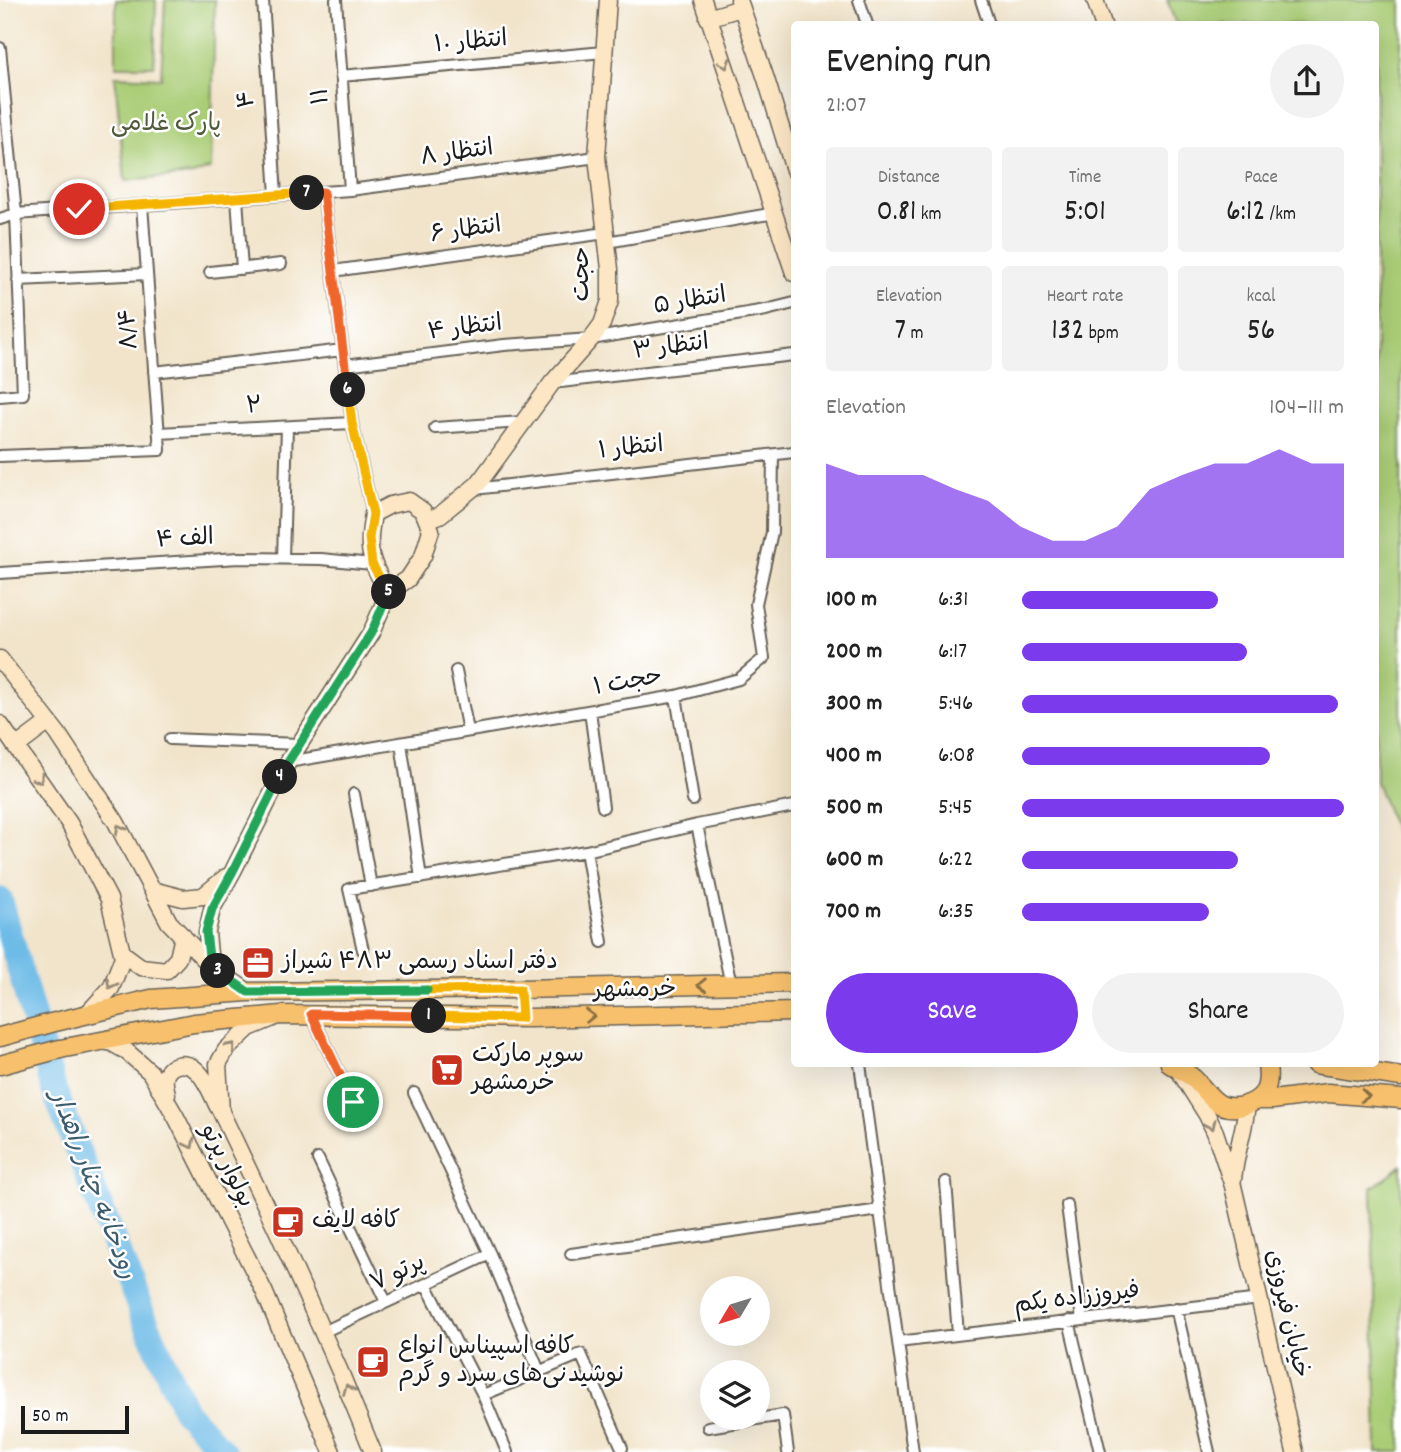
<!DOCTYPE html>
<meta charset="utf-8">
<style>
body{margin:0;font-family:Dekko,"Playpen Sans Arabic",sans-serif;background:#f2f2f2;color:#222;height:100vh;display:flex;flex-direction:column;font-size:26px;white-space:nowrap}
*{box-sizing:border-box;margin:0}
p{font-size:23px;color:#767676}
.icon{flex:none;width:38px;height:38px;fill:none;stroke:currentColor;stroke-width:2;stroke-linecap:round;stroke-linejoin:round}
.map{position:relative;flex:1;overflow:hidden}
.drawer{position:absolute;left:791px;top:21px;width:588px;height:1046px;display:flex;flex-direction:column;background:#fff;border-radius:7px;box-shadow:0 7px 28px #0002}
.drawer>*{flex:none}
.needle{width:46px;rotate:232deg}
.controls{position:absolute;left:700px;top:1276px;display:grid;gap:14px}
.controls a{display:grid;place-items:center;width:70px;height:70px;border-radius:50%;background:#fff;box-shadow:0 7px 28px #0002;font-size:35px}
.scale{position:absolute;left:21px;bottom:18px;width:108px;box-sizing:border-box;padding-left:7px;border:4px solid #1c1c1c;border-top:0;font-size:19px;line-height:24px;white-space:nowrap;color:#1c1c1c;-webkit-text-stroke:5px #fff;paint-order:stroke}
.pin{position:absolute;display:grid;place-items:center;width:60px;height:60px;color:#fff;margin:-30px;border:4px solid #fff;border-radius:50%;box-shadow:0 2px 7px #0007}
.km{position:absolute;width:35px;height:35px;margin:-18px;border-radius:50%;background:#222;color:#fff;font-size:19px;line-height:35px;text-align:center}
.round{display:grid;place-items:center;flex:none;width:74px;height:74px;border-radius:37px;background:#f2f2f2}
.head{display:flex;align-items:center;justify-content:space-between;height:119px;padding:0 35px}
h1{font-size:38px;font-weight:600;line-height:52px}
.stats{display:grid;grid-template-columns:repeat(3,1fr);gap:10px;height:119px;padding:7px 35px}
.stats div{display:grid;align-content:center;border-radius:7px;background:#f2f2f2;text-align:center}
.stats b{font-size:30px;font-weight:600}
.stats small{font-size:19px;font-weight:400}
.stats p{font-size:19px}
.chart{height:196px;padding:14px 35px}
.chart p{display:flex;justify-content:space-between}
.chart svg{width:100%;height:126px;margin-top:7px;fill:#7c3aed;opacity:.7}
.cta{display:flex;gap:14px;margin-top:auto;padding:14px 35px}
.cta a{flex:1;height:80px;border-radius:42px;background:#7c3aed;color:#fff;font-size:28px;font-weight:600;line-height:80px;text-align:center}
.cta a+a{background:#f2f2f2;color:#222}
ul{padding:0 35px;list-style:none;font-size:23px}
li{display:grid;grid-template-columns:112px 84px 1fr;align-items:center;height:52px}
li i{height:18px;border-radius:9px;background:#7c3aed}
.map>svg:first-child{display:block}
.green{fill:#aacd77;stroke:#63744a;stroke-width:2}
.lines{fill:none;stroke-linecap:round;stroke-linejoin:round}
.river{stroke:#6dbbe7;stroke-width:26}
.street-casing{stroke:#676259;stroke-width:14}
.secondary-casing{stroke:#676259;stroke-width:19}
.primary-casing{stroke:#676259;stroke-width:21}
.street{stroke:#fff;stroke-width:10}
.secondary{stroke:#fce6c4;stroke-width:16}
.primary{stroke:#f7c06c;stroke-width:18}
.oneway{stroke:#978b78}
.oneway2{stroke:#8a6e44}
.split-1-casing{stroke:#fff;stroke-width:14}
.split-2-casing{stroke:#fff;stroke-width:14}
.split-3-casing{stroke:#fff;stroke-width:14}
.split-4-casing{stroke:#fff;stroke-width:14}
.split-5-casing{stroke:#fff;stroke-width:14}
.split-6-casing{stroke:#fff;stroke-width:14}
.split-7-casing{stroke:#fff;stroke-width:14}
.split-8-casing{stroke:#fff;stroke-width:14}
.split-1{stroke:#f0652b;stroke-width:9}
.split-2{stroke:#f5b400;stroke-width:9}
.split-3{stroke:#22a559;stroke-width:9}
.split-4{stroke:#22a559;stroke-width:9}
.split-5{stroke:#22a559;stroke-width:9}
.split-6{stroke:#f5b400;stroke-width:9}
.split-7{stroke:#f0652b;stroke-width:9}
.split-8{stroke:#f5b400;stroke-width:9}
.labels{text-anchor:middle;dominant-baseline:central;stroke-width:5;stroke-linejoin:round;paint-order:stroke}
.street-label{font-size:24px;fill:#1c1c1c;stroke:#fff}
.park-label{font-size:24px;fill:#4e5a3c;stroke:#fff}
.poi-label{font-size:24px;fill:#1c1c1c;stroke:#fff;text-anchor:start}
.water-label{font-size:26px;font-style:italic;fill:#3c5c6d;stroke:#fff}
</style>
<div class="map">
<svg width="1401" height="1452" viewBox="0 0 1401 1452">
<rect width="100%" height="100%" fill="#fff"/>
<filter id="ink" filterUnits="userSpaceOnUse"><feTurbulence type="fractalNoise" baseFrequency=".0143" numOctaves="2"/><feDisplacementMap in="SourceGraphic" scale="14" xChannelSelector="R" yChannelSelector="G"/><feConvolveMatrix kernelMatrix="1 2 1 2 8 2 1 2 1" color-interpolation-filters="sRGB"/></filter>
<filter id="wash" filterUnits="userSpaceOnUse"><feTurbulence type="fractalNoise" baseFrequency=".00686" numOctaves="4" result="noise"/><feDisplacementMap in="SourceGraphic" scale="28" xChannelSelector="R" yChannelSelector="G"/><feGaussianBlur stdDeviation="1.57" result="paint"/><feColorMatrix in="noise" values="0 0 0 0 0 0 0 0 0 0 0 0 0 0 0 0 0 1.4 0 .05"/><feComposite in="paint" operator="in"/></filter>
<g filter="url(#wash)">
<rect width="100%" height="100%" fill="#f1e4ca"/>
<path class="green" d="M116,0H156L154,66H116Z
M165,0H215L211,168L193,175L125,181L115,76L161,78Z
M1167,0H1401V846L1376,782V24H1176Z
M1401,1166V1452H1377L1372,1188Z"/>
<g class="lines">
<path class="river" d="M0,900L54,1090L142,1313L185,1411L223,1452"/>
</g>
</g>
<g filter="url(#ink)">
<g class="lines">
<defs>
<path id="street" d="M263,0L276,195
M336,0L350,190
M859,0L867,24
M981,0L989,24
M0,48L16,214L23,394L0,396
M341,76L604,52
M323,192L352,423L373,514
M237,198L242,269
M0,219L16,214L350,190L597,157
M607,242L775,213
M333,271L606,233
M210,272L281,264
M18,280L147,274
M345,365L504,345L591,339L766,310L794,303
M154,372L343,350
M552,383L794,355
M435,428L523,422
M159,433L352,423
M0,456L160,450L142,205
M474,489L794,452
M283,558L287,427
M0,573L239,558L321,559L372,564
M456,671L468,731
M676,696L693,800
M590,711L603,807
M170,739L299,744
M401,743L421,878
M288,762L676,696L739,679L764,658L756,604L772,532L773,455
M354,794L371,886
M697,825L731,985
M586,851L602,942
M363,950L349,889L586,851L697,825L794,806
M311,1014L353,1102
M860,1064L913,1452
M414,1093L490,1254L539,1371
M318,1159L386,1302
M946,1182L958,1334
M1067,1205L1082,1320
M571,1254L880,1210
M426,1284L483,1395L507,1452
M1176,1308L1209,1452
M1069,1321L1100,1452
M323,1332L490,1254
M898,1342L1260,1299
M483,1395L581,1354L622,1448
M708,1427L783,1415L788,1452"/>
<path id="secondary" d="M703,0L794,273
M739,0L766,79L794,170
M1095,0L1103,24
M708,18L741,8
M409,501L423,511L431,530L423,556L408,579L396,587H385C368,557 367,547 373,514L390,505Z
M427,520L440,515L478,484L552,383L591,339L602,324L610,301V269L597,157L608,0
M0,659L58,734L116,822L169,922L210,965L248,992
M0,724L69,823L109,899L123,957L111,988L87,1014
M17,746L49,722
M152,890L183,898L203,896L226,877
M122,953L141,967L167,970L178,958L183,936
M210,965L207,932L212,909L233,871L288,762L371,633L391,587
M273,1018L249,1028L226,1050L218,1064L221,1112L278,1232L341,1374L373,1452
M101,1041L112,1043L126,1051L150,1072L176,1117L264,1291L332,1452
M1178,1069L1207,1115L1215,1132L1233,1186L1295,1452
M167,1094C166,1089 164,1083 165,1078C168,1063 185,1061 195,1069C206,1078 212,1095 218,1107
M1233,1180C1235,1154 1245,1130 1247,1104"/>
<path id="primary" d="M0,1037L51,1023L151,999L248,992L520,989L794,983
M1170,1064C1177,1069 1186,1072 1193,1078C1203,1087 1209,1099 1221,1105C1228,1108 1235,1108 1243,1106C1266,1099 1270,1087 1267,1064
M1315,1064L1401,1077
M0,1065L60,1049L194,1023L281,1015L529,1018L794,1012
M1258,1100H1272L1328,1093L1401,1099"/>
</defs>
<use href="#street" class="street-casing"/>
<use href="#secondary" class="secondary-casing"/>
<use href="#primary" class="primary-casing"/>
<use href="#street" class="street"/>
<use href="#secondary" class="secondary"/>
<use href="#primary" class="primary"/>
</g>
<defs><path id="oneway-chevron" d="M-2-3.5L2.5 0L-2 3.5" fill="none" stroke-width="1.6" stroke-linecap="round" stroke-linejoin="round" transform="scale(1.75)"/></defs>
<g class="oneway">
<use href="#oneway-chevron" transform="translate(725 64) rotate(71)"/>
<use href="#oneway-chevron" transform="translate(39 779) rotate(56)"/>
<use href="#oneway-chevron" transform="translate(120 829) rotate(-119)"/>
<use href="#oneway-chevron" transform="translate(111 984) rotate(118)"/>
<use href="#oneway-chevron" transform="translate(231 1047) rotate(-48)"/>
<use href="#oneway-chevron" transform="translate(1211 1125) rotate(65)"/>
<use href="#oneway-chevron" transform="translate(190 1144) rotate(63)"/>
<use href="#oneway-chevron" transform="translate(348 1389) rotate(-112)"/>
</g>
<g class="oneway2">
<use href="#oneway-chevron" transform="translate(702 985) rotate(179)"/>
<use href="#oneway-chevron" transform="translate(590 1016) rotate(-2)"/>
<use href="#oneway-chevron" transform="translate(1365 1096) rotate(5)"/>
</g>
</g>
<g class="lines" filter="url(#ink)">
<defs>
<path id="split-1" d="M353,1102L311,1014L429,1016"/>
<path id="split-2" d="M427,990L520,989L522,1018L429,1016"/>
<path id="split-3" d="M218,971L248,992L427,990"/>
<path id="split-4" d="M218,971L210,965L206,932L212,909L233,871L280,777"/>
<path id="split-5" d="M280,777L288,762L371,633L389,592"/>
<path id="split-6" d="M348,390L352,423L373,514L369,538L372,564L385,587H391L389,592"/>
<path id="split-7" d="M307,193L323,192L348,390"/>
<path id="split-8" d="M79,209L307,193"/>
</defs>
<use href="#split-1" class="split-1-casing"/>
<use href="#split-2" class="split-2-casing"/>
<use href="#split-3" class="split-3-casing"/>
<use href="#split-4" class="split-4-casing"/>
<use href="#split-5" class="split-5-casing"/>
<use href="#split-6" class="split-6-casing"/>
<use href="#split-7" class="split-7-casing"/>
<use href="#split-8" class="split-8-casing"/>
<use href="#split-1" class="split-1"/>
<use href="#split-2" class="split-2"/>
<use href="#split-3" class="split-3"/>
<use href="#split-4" class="split-4"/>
<use href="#split-5" class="split-5"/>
<use href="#split-6" class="split-6"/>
<use href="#split-7" class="split-7"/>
<use href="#split-8" class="split-8"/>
</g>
<defs>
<symbol id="office-square" viewBox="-11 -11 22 22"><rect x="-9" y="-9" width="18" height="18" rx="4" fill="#c8321e" stroke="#fff"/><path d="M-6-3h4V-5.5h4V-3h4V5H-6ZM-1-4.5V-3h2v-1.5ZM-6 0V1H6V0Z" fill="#fff"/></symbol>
<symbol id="supermarket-square" viewBox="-11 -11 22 22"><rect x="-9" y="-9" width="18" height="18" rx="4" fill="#c8321e" stroke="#fff"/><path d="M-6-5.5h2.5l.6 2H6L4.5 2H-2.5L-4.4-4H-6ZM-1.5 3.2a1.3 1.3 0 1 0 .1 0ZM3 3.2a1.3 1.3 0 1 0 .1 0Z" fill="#fff"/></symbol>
<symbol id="cafe-square" viewBox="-11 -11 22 22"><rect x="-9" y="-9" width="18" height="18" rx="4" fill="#c8321e" stroke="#fff"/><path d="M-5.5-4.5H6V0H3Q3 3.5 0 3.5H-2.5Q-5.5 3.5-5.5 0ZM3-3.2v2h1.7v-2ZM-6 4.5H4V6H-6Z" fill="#fff"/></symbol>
</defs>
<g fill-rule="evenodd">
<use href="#office-square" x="239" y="944" width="38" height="38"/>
<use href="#supermarket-square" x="428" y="1051" width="38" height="38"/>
<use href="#cafe-square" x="269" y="1203" width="38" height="38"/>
<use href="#cafe-square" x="354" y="1343" width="38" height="38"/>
</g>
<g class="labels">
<g class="street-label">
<text transform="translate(471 43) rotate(-5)">انتظار ۱۰</text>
<text transform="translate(322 96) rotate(-94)">۱۱</text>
<text transform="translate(248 99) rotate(-94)">۴</text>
<text transform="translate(457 154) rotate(-8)">انتظار ۸</text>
<text transform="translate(466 231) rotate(-8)">انتظار ۶</text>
<text transform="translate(583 274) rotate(-90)">حجت</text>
<text transform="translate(690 302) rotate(-9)">انتظار ۵</text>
<text transform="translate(130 329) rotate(-94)">۸/۴</text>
<text transform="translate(465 329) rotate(-7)">انتظار ۴</text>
<text transform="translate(671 348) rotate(-7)">انتظار ۳</text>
<text transform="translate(254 407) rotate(-3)">۲</text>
<text transform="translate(631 449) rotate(-6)">انتظار ۱</text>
<text transform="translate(185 540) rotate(-3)">۴ الف</text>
<text transform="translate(628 683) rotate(-10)">حجت ۱</text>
<text transform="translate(635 991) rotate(-1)">خرمشهر</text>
<text transform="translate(226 1166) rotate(63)">بولوار پرتو</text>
<text transform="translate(398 1274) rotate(-25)">پرتو ۷</text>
<text transform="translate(1077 1299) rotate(-7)">فیروززاده یکم</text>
<text transform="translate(1286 1314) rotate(77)">خیابان فیروزی</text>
</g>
<g class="park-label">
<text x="166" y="125">پارک غلامی</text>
</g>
<g class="poi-label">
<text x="282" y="963">دفتر اسناد رسمی ۴۸۳ شیراز</text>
<text x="472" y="1056">سوپر مارکت<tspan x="472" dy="28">خرمشهر</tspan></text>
<text x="312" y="1222">کافه لایف</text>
<text x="398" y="1348">كافه اسپیناس انواع<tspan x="398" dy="28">نوشیدنی‌های سرد و گرم</tspan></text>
</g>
<g class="water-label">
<text transform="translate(92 1185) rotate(69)">رودخانه چنار راهدار</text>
</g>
</g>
</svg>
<div class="controls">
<a><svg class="needle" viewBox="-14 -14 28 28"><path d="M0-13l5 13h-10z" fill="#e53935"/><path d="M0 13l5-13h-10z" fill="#767676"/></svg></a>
<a><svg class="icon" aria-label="layers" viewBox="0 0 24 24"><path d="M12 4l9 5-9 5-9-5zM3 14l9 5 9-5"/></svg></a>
</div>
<div class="scale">50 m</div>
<div class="pin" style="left:353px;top:1102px;background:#1e9e55"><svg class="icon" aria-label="arrive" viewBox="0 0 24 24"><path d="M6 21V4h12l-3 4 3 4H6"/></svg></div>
<div class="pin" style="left:79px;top:209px;background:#d93025"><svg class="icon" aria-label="check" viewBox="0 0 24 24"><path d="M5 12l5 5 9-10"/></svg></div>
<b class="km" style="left:429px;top:1016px">1</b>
<b class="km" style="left:218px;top:971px">3</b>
<b class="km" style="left:280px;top:777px">4</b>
<b class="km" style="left:389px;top:592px">5</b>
<b class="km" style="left:348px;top:390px">6</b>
<b class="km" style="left:307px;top:193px">7</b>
<section class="drawer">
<div class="head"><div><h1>Evening run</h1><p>21:07</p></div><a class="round"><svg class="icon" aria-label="share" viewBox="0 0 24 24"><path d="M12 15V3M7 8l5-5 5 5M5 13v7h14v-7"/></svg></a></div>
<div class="stats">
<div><p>Distance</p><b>0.81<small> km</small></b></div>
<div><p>Time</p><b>5:01</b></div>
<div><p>Pace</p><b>6:12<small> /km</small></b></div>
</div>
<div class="stats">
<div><p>Elevation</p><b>7<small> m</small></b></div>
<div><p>Heart rate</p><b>132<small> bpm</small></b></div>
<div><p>kcal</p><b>56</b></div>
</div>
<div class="chart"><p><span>Elevation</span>104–111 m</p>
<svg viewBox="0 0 160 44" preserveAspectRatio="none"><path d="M0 44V11L10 15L20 15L30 15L40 20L50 24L60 33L70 38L80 38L90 33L100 20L110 15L120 11L130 11L140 6L150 11L160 11V44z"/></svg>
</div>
<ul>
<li><b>100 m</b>6:31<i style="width:61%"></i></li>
<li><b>200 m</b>6:17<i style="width:70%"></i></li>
<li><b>300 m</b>5:46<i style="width:98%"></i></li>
<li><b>400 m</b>6:08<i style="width:77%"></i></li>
<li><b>500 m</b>5:45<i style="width:100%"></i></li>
<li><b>600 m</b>6:22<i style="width:67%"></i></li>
<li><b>700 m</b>6:35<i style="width:58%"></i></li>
</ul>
<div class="cta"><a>Save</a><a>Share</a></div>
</section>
</div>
